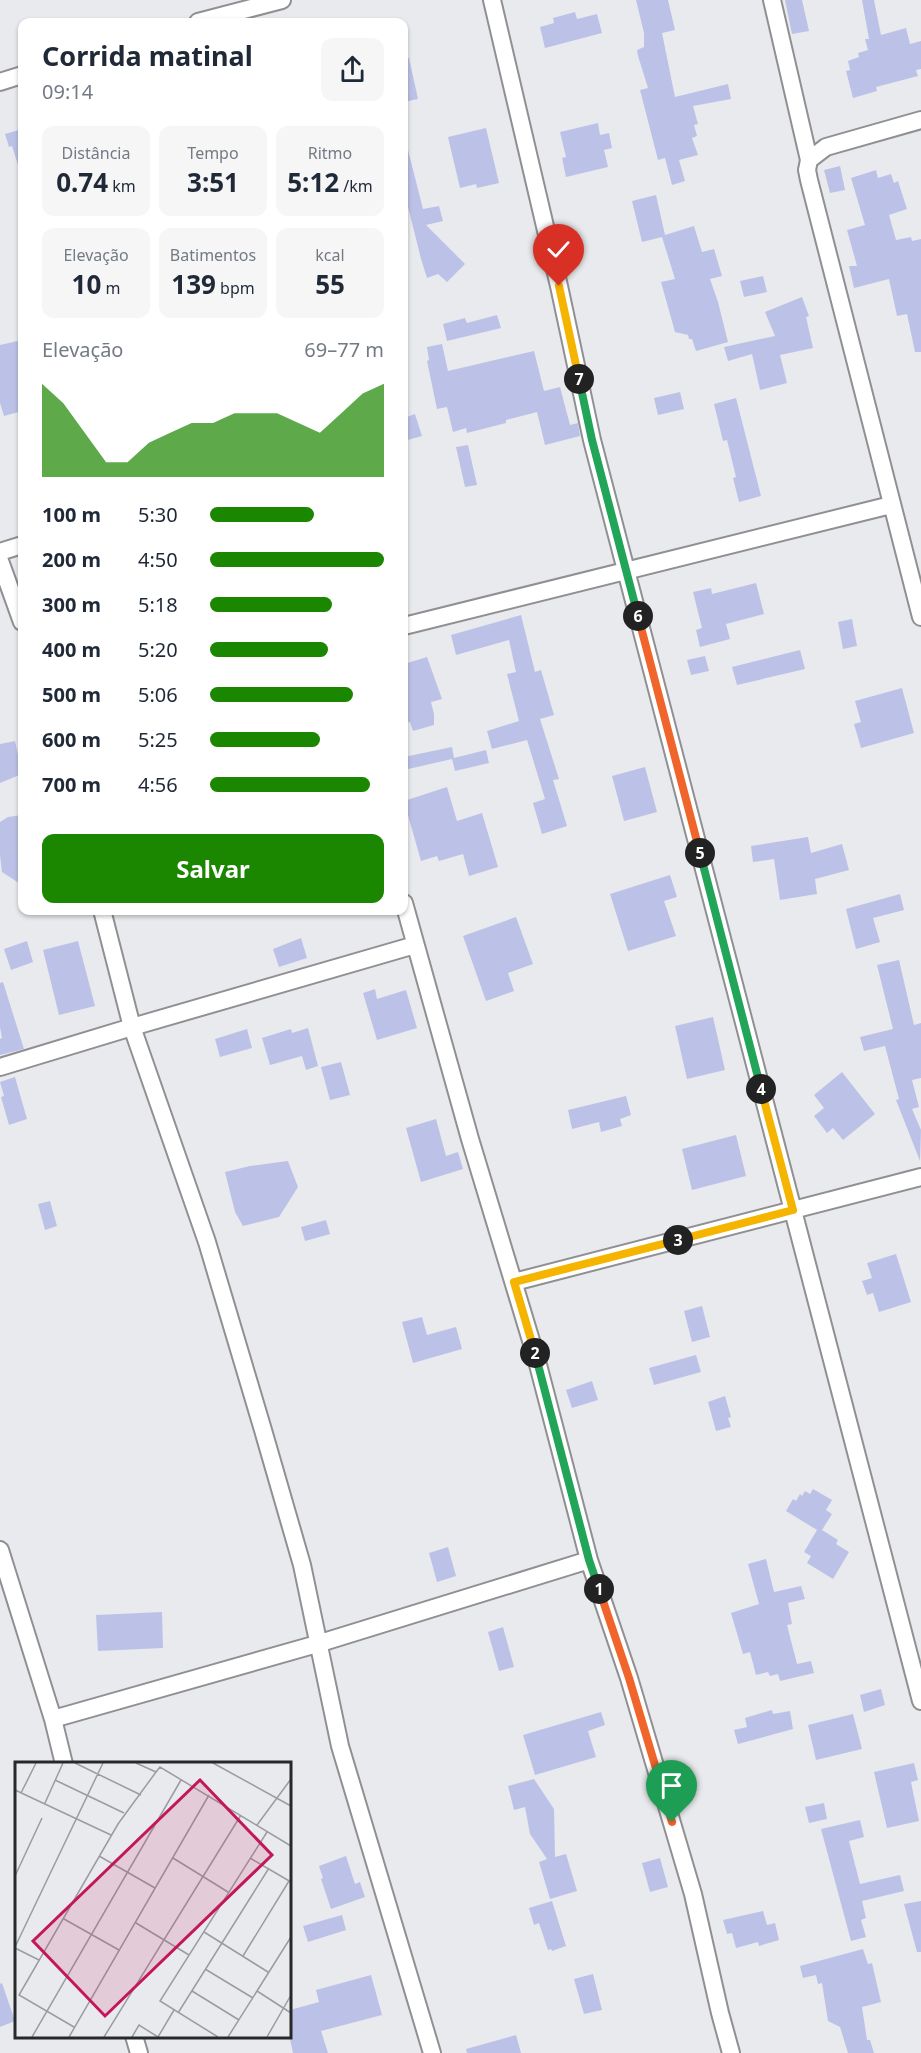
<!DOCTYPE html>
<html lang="pt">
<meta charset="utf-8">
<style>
body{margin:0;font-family:"Noto Sans",sans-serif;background:#f6f6f7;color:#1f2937;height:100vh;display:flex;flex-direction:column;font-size:22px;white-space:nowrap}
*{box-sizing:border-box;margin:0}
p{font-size:20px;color:#747a83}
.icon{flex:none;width:33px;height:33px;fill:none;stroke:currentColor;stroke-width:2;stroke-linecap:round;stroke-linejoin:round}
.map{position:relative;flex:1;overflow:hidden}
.side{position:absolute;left:18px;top:18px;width:390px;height:897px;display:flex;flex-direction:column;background:#fff;border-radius:12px;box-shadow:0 2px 4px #0004}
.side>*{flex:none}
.pin{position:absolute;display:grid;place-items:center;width:51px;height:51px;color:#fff;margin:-62px -26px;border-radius:50% 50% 50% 0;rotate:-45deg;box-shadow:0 0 6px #0007}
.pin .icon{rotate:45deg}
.km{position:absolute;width:30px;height:30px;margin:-15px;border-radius:50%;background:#222;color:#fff;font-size:16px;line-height:30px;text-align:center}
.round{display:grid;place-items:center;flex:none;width:63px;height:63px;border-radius:12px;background:#f6f6f7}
.overview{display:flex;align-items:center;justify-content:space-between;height:102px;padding:0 24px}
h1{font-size:27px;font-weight:700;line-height:45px}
.metrics{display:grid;grid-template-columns:repeat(3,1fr);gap:9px;height:102px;padding:6px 24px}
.metrics div{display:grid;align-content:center;border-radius:12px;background:#f6f6f7;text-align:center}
.metrics b{font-size:26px;font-weight:700}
.metrics small{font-size:16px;font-weight:400}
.metrics p{font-size:16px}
.chart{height:168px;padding:12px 24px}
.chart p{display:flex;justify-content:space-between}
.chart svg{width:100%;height:108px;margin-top:6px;fill:#1b8700;opacity:.7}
.action{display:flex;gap:12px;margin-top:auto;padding:12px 24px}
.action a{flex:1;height:69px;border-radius:12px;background:#1b8700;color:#fff;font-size:24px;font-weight:700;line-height:69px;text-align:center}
ul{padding:0 24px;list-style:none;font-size:20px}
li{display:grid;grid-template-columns:96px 72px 1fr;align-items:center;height:45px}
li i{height:15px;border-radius:8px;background:#1b8700}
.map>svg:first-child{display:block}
.building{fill:#bcc2e7}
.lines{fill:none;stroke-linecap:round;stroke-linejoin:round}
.minor-casing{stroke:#909093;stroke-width:20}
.minor{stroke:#fff;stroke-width:16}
.split-1-casing{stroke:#fff;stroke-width:12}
.split-2-casing{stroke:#fff;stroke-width:12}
.split-3-casing{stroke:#fff;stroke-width:12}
.split-4-casing{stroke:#fff;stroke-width:12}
.split-5-casing{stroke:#fff;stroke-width:12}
.split-6-casing{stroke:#fff;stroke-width:12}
.split-7-casing{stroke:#fff;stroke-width:12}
.split-8-casing{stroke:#fff;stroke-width:12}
.split-1{stroke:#f0652b;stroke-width:8}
.split-2{stroke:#22a559;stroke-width:8}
.split-3{stroke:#f5b400;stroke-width:8}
.split-4{stroke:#f5b400;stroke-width:8}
.split-5{stroke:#22a559;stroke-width:8}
.split-6{stroke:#f0652b;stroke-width:8}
.split-7{stroke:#22a559;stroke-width:8}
.split-8{stroke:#f5b400;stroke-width:8}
.inset-road{fill:none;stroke:#9b9c9f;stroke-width:1.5}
.view{fill:#c2185b;fill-opacity:0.15;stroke:#c2185b;stroke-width:3}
.inset-edge{fill:none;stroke:#272829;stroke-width:3}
</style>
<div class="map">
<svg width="921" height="2053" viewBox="0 0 921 2053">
<rect width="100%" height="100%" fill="#e9eaed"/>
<path class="building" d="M636,0H668L675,30L662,33L675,97L728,84L731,99L693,106L698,124L694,125L697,136L692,138L698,155L679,160L685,181L672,185L665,158L658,160L640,90L648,88L638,56L637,50L644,47V33Z
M785,0H802L809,31L792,34Z
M862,0H874L881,35L906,28L910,44L921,41V69L916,70L918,76L876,87L877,91L853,98L846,71L850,70L848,61L859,57L858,53L868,50L865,39H869Z
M575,12L577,19L597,14L602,33L545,48L540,27L554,23L553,18Z
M404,58H409L418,99L404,102Z
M598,123L600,135L609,133L612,148L604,150L608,167L566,177L562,158L566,157L560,132Z
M486,128L499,183L477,188L476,184L460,188L448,137Z
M22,129V171H20L12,146L9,147L5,134Z
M408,150L423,209L439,206L443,221L426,225L465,264L447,282L438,274L427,278L421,259L404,191V151Z
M840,166L845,190L830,193L824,170Z
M876,170L878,178L891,174L894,183L898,181L907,209L889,215L896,240L911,237L912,241L921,239V352H915L907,314L897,316L889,279L854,288L849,266H857L847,230L865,225L851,178Z
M656,195L665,235L694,226L702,252L714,249L722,276L710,279L718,302L728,342L696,351L692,339H689L688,335L675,332L661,282L675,279L662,237L642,242L632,201Z
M763,276L767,292L744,297L740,281Z
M802,297L809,316L806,317L813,348L780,355L787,383L760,390L752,354L728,361L724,347L775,336L765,312Z
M497,315L501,328L447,341L443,324L465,318L467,323Z
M22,340V411L4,416L0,403V345Z
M442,344L448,371L534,351L544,391L560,387L570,425L578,423L580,436L545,445L537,412L506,420V423L467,433L466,428L453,432L447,407L437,409L427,361L429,360L427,347Z
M680,392L684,409L658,415L654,398Z
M736,398L761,496L739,502L733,478L736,477L727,440L723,441L714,404Z
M415,414L422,436L404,441V418Z
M468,445L477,485L465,487L456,447Z
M756,583L764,614L726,624L730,639L700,647L696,630L702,628L693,592L711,588L712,594Z
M521,615L535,672L541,670L554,715L540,719L559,779L553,780L567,826L542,834L533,803L545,799L527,740L492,749L487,731L519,721L507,674L516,672L509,640L456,655L451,635Z
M852,619L857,646L843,649L838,622Z
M800,650L805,669L737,685L732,667Z
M705,656L709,671L691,675L687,660Z
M427,657L442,699L431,702L434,714V725L413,731L410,722L404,723V664Z
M902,688L914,733L861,748L854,724L861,722L855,701Z
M15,741L22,774L0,783V744Z
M452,747L454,758L486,750L489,763L455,771L452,759L404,770V757Z
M645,767L657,812L624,821L612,776Z
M447,787L457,821L482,813L498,867L469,876L463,854L439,861L437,856L421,861L404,801Z
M22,815V885L2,872L0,855V822L8,817Z
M808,837L811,853L842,844L849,870L815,879L817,894L780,900L774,859L753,862L751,846Z
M670,875L677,897L664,901L676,936L628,951L610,894Z
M900,894L904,910L873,918L880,942L856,949L846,909Z
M516,917L533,964L508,973L514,991L486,1001L463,936Z
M301,938L307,958L279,967L273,949Z
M27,941L33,962L11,970L4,949Z
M78,941L95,1006L59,1015L43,950Z
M899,960L914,1025L921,1023V1078L912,1080L919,1107L912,1109L921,1130L920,1161L896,1100L899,1099L885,1046L864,1051L860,1037L893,1029L877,965Z
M3,982L24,1049L0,1055V1039L2,1038L0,1027V983Z
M375,989L377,999L406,990L417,1028L377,1040L363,993Z
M713,1017L725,1070L687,1079L675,1026Z
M308,1028L318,1066L306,1070L302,1056L270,1065L262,1038L291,1029L292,1033Z
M247,1029L252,1048L220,1057L215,1039Z
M341,1062L350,1095L330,1100L321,1067Z
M842,1072L875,1114L843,1140L833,1128L827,1133L814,1116L824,1108L814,1095Z
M15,1077L27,1119L9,1125L1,1097L4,1096L0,1082Z
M626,1096L631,1115L620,1119L622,1126L601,1132L599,1122L572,1129L568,1110Z
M436,1119L446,1156L458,1152L463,1169L421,1182L406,1128Z
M736,1135L746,1176L692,1190L682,1149Z
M288,1161L298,1187L279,1217L243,1226L235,1212L225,1172L250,1166Z
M50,1201L57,1226L45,1230L38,1204Z
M326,1220L330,1234L305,1241L301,1227Z
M896,1254L911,1302L879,1312L873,1293L867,1295L862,1281L872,1278L867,1263Z
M702,1306L710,1337L692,1342L684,1311Z
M422,1317L427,1335L456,1327L462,1349L413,1363L402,1322Z
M696,1355L701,1372L654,1385L649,1368Z
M592,1381L598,1400L572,1408L566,1390Z
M725,1396L731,1417L728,1418L731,1427L716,1431L708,1402Z
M813,1489L832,1500L826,1510L832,1514L822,1530L838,1540L836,1544L849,1552L833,1579L807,1563L811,1556L804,1552L817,1530L786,1511L793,1499L796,1501L800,1494L802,1496L805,1491L810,1494Z
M448,1547L456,1576L437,1582L429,1553Z
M766,1559L774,1592L801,1586L805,1599L788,1603L792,1624L787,1625L797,1664L811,1661L814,1673L780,1681L778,1674L770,1676L768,1672L756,1675L750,1652L743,1654L731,1613L759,1604L748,1564Z
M162,1612L163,1648L98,1651L96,1615Z
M503,1627L514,1667L499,1671L488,1632Z
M881,1689L885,1705L864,1712L860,1695Z
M772,1710L773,1714L790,1711L793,1729L738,1744L734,1730L747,1727L745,1718Z
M601,1712L605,1725L588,1731L596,1757L535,1775L523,1735Z
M853,1714L862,1749L816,1760L808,1725Z
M914,1763L918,1780L911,1782L919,1821L887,1828L874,1772Z
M534,1779L554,1809L555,1857L566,1854L577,1891L550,1899L539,1862L547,1859L530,1834L525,1807L514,1810L508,1786Z
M824,1803L827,1819L809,1823L805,1807Z
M860,1820L864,1837L849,1841L860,1884L900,1875L904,1891L862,1901L866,1918L861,1920L866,1937L851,1941L821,1829Z
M346,1856L355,1884L360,1882L365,1897L331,1909L321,1879L323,1878L319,1866Z
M660,1858L668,1887L650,1892L642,1863Z
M552,1901L566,1946L552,1951L551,1949L548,1950L539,1923L534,1925L529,1908Z
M921,1901V1952H917L904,1904Z
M763,1911L767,1925L775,1923L779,1940L759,1946L758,1942L736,1948L732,1933L727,1934L723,1920Z
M342,1915L346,1930L308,1942L303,1926Z
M863,1949L868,1964L872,1963L881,2002L862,2007L867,2040H870L874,2053H848L840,2027L828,2021L822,1983L818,1984L816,1975L803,1978L800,1966Z
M593,1974L602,2010L584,2014L574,1979Z
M371,1975L382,2015L321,2031L328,2053H293L290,2039V2010L319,2002L316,1990Z
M2,1983L15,2021L0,2027V1984Z
M516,2035L521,2053H467L466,2049Z"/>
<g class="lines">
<defs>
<path id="minor" d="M492,0L559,286L592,440L921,1701
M772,0L809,160L807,170L809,180L921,617
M198,22L282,0
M0,82L22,75
M809,160L826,147L921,120
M0,552L22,545
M0,561L22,622
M404,626L891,505
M404,903L470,1139L536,1357L589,1560L629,1678L693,1894L720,2013L731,2053
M102,910L132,1027L207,1242L263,1430L302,1565L340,1746L432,2053
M0,1067L132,1027L415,945
M514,1282L921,1177
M0,1550L53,1719L64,1764
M53,1719L317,1644L589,1560
M134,2036L139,2053"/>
</defs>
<use href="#minor" class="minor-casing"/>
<use href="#minor" class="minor"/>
</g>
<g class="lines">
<defs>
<path id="split-1" d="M599,1589L629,1678L672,1822"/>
<path id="split-2" d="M535,1353L589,1560L599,1589"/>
<path id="split-3" d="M535,1353L514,1282L678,1240"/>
<path id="split-4" d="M678,1240L793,1210L761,1089"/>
<path id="split-5" d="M700,853L761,1089"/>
<path id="split-6" d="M638,616L700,853"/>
<path id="split-7" d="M579,379L592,440L638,616"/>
<path id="split-8" d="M559,286L579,379"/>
</defs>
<use href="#split-1" class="split-1-casing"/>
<use href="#split-2" class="split-2-casing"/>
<use href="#split-3" class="split-3-casing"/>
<use href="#split-4" class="split-4-casing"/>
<use href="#split-5" class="split-5-casing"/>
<use href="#split-6" class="split-6-casing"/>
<use href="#split-7" class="split-7-casing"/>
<use href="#split-8" class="split-8-casing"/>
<use href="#split-1" class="split-1"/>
<use href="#split-2" class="split-2"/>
<use href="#split-3" class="split-3"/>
<use href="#split-4" class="split-4"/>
<use href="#split-5" class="split-5"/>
<use href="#split-6" class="split-6"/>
<use href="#split-7" class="split-7"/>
<use href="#split-8" class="split-8"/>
</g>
<g transform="translate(15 1762)">
<rect width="276" height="276" fill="#e9eaed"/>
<path class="inset-road" d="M60,1L126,33M121,1L141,10L145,5L276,84M198,1L276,44M40,18L109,51M0,28L96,73M6,31L21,1M30,41L48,1M242,63L276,17M84,94L140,126M158,96L213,130M235,96L276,120M0,114L27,56M49,157L104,188M121,161L174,193M189,170L253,210M0,185L88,1M0,186L24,198M228,194L274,119M190,207L238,236M177,229L224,258M242,229L276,251M163,251L254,106M59,265L4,233L103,62L141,10M17,275L166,18M54,275L194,33M89,275L226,53M117,275L124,263L143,275M143,275L159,248M203,275L145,239L252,70M213,275L276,175M252,275L276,233"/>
<path class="view" d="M185,18L257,93L90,254L18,179Z"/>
<rect width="276" height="276" class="inset-edge"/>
</g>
</svg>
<div class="pin" style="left:672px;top:1822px;background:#1e9e55"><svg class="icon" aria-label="arrive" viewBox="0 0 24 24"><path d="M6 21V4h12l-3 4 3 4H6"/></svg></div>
<div class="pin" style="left:559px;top:286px;background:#d93025"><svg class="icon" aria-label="check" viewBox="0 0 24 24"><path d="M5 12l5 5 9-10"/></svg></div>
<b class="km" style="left:599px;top:1589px">1</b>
<b class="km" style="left:535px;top:1353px">2</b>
<b class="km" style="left:678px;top:1240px">3</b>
<b class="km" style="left:761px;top:1089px">4</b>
<b class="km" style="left:700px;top:853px">5</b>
<b class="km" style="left:638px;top:616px">6</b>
<b class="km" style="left:579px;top:379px">7</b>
<section class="side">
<div class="overview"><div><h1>Corrida matinal</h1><p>09:14</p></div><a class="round"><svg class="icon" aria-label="share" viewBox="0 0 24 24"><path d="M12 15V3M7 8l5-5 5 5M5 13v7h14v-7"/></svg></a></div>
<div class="metrics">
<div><p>Distância</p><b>0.74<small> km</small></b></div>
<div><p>Tempo</p><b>3:51</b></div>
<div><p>Ritmo</p><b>5:12<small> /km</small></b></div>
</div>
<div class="metrics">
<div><p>Elevação</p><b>10<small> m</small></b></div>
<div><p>Batimentos</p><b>139<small> bpm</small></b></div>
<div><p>kcal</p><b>55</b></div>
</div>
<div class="chart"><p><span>Elevação</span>69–77 m</p>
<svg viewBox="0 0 160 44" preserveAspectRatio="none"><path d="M0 44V6L10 14L20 26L30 38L40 38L50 30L60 26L70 22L80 22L90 18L100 18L110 18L120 22L130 26L140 18L150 10L160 6V44z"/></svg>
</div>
<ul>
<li><b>100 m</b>5:30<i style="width:60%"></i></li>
<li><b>200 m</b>4:50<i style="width:100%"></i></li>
<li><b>300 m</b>5:18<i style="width:70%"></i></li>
<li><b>400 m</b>5:20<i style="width:68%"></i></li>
<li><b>500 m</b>5:06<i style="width:82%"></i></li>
<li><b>600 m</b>5:25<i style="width:63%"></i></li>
<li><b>700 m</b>4:56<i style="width:92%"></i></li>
</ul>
<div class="action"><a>Salvar</a></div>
</section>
</div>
